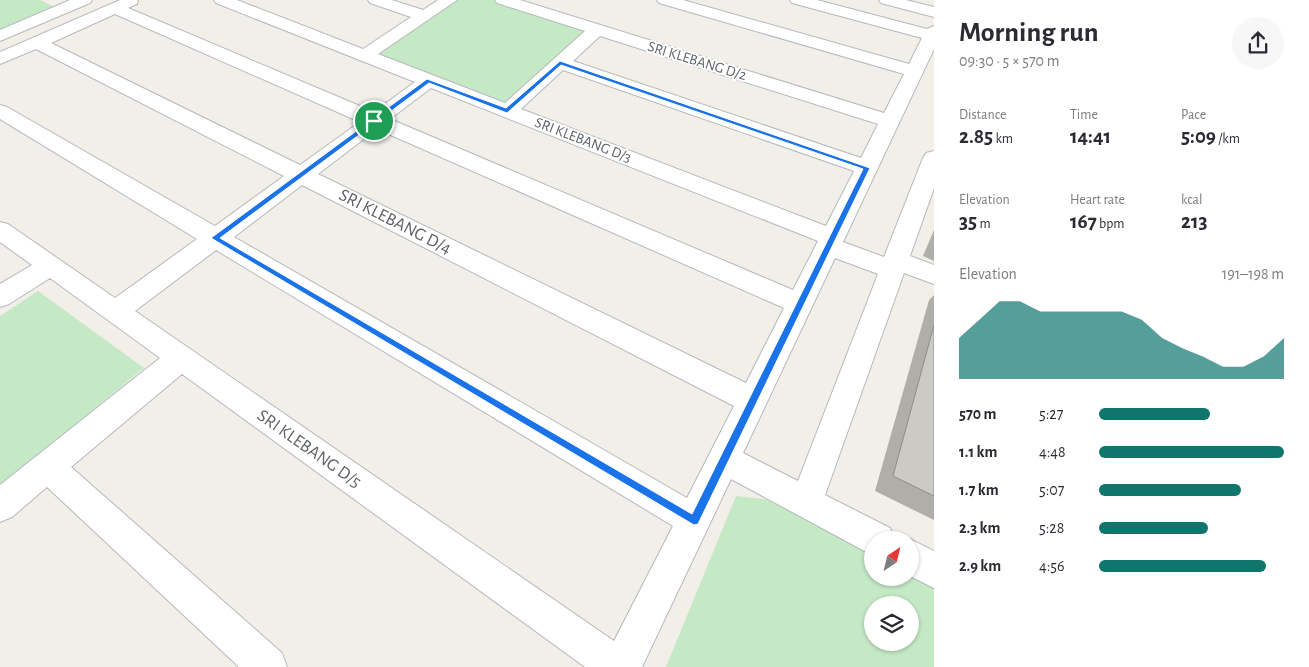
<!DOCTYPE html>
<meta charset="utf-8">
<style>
body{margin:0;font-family:"Alegreya Sans",sans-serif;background:#f7f7f7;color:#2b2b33;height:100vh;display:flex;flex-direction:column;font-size:19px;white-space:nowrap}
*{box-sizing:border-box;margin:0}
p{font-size:16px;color:#7c7c81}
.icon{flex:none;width:28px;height:28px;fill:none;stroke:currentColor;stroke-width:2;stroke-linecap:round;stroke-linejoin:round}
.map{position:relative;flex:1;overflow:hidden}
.sheet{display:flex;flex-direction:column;background:#fff;width:375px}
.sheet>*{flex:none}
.needle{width:32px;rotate:35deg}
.tools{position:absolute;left:864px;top:531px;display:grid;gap:10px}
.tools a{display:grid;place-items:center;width:55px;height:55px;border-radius:50%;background:#fff;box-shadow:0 1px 4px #0004;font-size:25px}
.pin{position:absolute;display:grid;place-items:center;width:42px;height:42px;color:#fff;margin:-21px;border:2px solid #fff;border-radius:50%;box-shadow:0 1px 5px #0007}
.round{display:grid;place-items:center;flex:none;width:52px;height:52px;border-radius:26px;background:#f7f7f7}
.headline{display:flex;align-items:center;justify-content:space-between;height:85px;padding:0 25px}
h1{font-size:28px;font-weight:700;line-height:38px}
.figures{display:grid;grid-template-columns:repeat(3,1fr);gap:8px;height:85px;padding:5px 25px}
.figures div{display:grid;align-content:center}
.figures b{font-size:21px;font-weight:700}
.figures small{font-size:14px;font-weight:400}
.figures p{font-size:14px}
.chart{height:140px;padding:10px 25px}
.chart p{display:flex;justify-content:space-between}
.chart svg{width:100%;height:90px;margin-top:5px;fill:#0f766e;opacity:.7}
ul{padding:0 25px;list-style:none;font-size:16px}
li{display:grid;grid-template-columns:80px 60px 1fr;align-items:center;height:38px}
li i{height:12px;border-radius:6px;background:#0f766e}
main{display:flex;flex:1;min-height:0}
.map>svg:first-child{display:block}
.green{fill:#c5e8c5;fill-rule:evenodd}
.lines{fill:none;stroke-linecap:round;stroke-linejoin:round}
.minor-casing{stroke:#b5b8bc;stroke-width:2}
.minor{fill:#fff;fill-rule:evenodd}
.wall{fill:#afaea9}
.building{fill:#cccac5;stroke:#8f8d8a}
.route{fill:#1a73e8;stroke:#fff;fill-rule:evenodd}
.labels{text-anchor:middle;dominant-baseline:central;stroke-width:4;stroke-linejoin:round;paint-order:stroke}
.far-street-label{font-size:15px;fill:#5f6368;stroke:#fff}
.street-label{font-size:18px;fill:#5f6368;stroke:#fff}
</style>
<main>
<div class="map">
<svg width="934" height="667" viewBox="0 0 934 667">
<rect width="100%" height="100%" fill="#f1efe8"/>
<path class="green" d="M0,0H40L61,10L0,36Z
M449,0H503L597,30L507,111L364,56Z
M38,291L144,368L0,486V316Z
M736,496L773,500L872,553V578H910V573L934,586V667H666ZM872,605H910V642H872Z"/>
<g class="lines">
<defs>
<path id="minor" d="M70,0H92L90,3L0,41V30Z
M120,0H138L137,4L128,8L374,112L415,82L216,3L214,0H237L363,49L411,17L370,3L368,0H392L423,10L438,0H457L378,54L505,103L585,31L497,3L495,0H520L884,113L904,74L659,3L657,0H683L909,64L922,38L792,3L790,0H817L927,29L934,26V49L843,242L884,257L923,158L926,153L934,151V188L910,256L934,265V284L904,273L825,495L890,528L895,540H872V555L731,479L642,667H585L182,374L71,467L282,653L287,667H239L47,487L12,517L0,522V485L160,358L50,278L9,304L0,307V284L32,265L0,242V222L8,224L115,298L197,239L0,119V105L7,107L215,226L284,176L36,49L0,64V52ZM115,14L360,122L300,165L51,43ZM600,36L878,124L861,158L573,61ZM563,70L854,171L826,226L521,109ZM431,88L818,241L793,290L390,119ZM377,129L784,308L746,383L318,174ZM302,185L734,406L687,498L234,237ZM216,250L673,526L614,641L135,311ZM835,258L878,274L798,481L743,453Z
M879,0H906L934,7V17L881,3Z
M910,539L934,551V588L910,576Z"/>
</defs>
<use href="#minor" class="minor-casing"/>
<use href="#minor" class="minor"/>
</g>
<path class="wall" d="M934,230V261L923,256Z
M934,295V520L875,491L929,300Z"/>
<path class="building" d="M934,325V496L893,476Z"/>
<path class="route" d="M560,61L870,168L698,524L694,525L211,238L427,79L506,108ZM561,65L863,169L692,514L220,238L429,83L507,113Z"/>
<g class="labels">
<g class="far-street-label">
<text transform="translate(697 61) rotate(17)">SRI KLEBANG D/2</text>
<text transform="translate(583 140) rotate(21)">SRI KLEBANG D/3</text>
</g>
<g class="street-label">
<text transform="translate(395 222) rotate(27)">SRI KLEBANG D/4</text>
<text transform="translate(309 449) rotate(35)">SRI KLEBANG D/5</text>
</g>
</g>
</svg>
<div class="tools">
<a><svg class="needle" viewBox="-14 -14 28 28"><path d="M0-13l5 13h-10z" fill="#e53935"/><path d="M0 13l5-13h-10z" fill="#7c7c81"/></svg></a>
<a><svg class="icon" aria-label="layers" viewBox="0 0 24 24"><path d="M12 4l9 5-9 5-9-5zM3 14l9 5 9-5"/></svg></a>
</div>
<div class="pin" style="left:374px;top:121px;background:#1e9e55"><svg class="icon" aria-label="arrive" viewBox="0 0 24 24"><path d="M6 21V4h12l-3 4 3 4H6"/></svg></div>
</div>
<section class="sheet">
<div class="headline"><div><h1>Morning run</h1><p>09:30 · 5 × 570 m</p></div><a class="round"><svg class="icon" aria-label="share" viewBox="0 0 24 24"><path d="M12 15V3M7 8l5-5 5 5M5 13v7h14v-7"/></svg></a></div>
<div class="figures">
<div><p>Distance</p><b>2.85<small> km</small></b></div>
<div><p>Time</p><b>14:41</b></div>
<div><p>Pace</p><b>5:09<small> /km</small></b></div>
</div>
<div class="figures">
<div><p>Elevation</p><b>35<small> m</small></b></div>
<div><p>Heart rate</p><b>167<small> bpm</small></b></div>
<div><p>kcal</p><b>213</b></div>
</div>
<div class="chart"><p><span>Elevation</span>191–198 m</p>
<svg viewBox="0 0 160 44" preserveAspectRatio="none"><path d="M0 44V24L10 15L20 6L30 6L40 11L50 11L60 11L70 11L80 11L90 15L100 24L110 29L120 33L130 38L140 38L150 33L160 24V44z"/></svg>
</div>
<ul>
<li><b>570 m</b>5:27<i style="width:60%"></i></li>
<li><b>1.1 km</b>4:48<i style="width:100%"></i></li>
<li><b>1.7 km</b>5:07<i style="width:77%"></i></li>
<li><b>2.3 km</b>5:28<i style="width:59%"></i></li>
<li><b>2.9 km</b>4:56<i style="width:90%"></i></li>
</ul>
</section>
</main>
